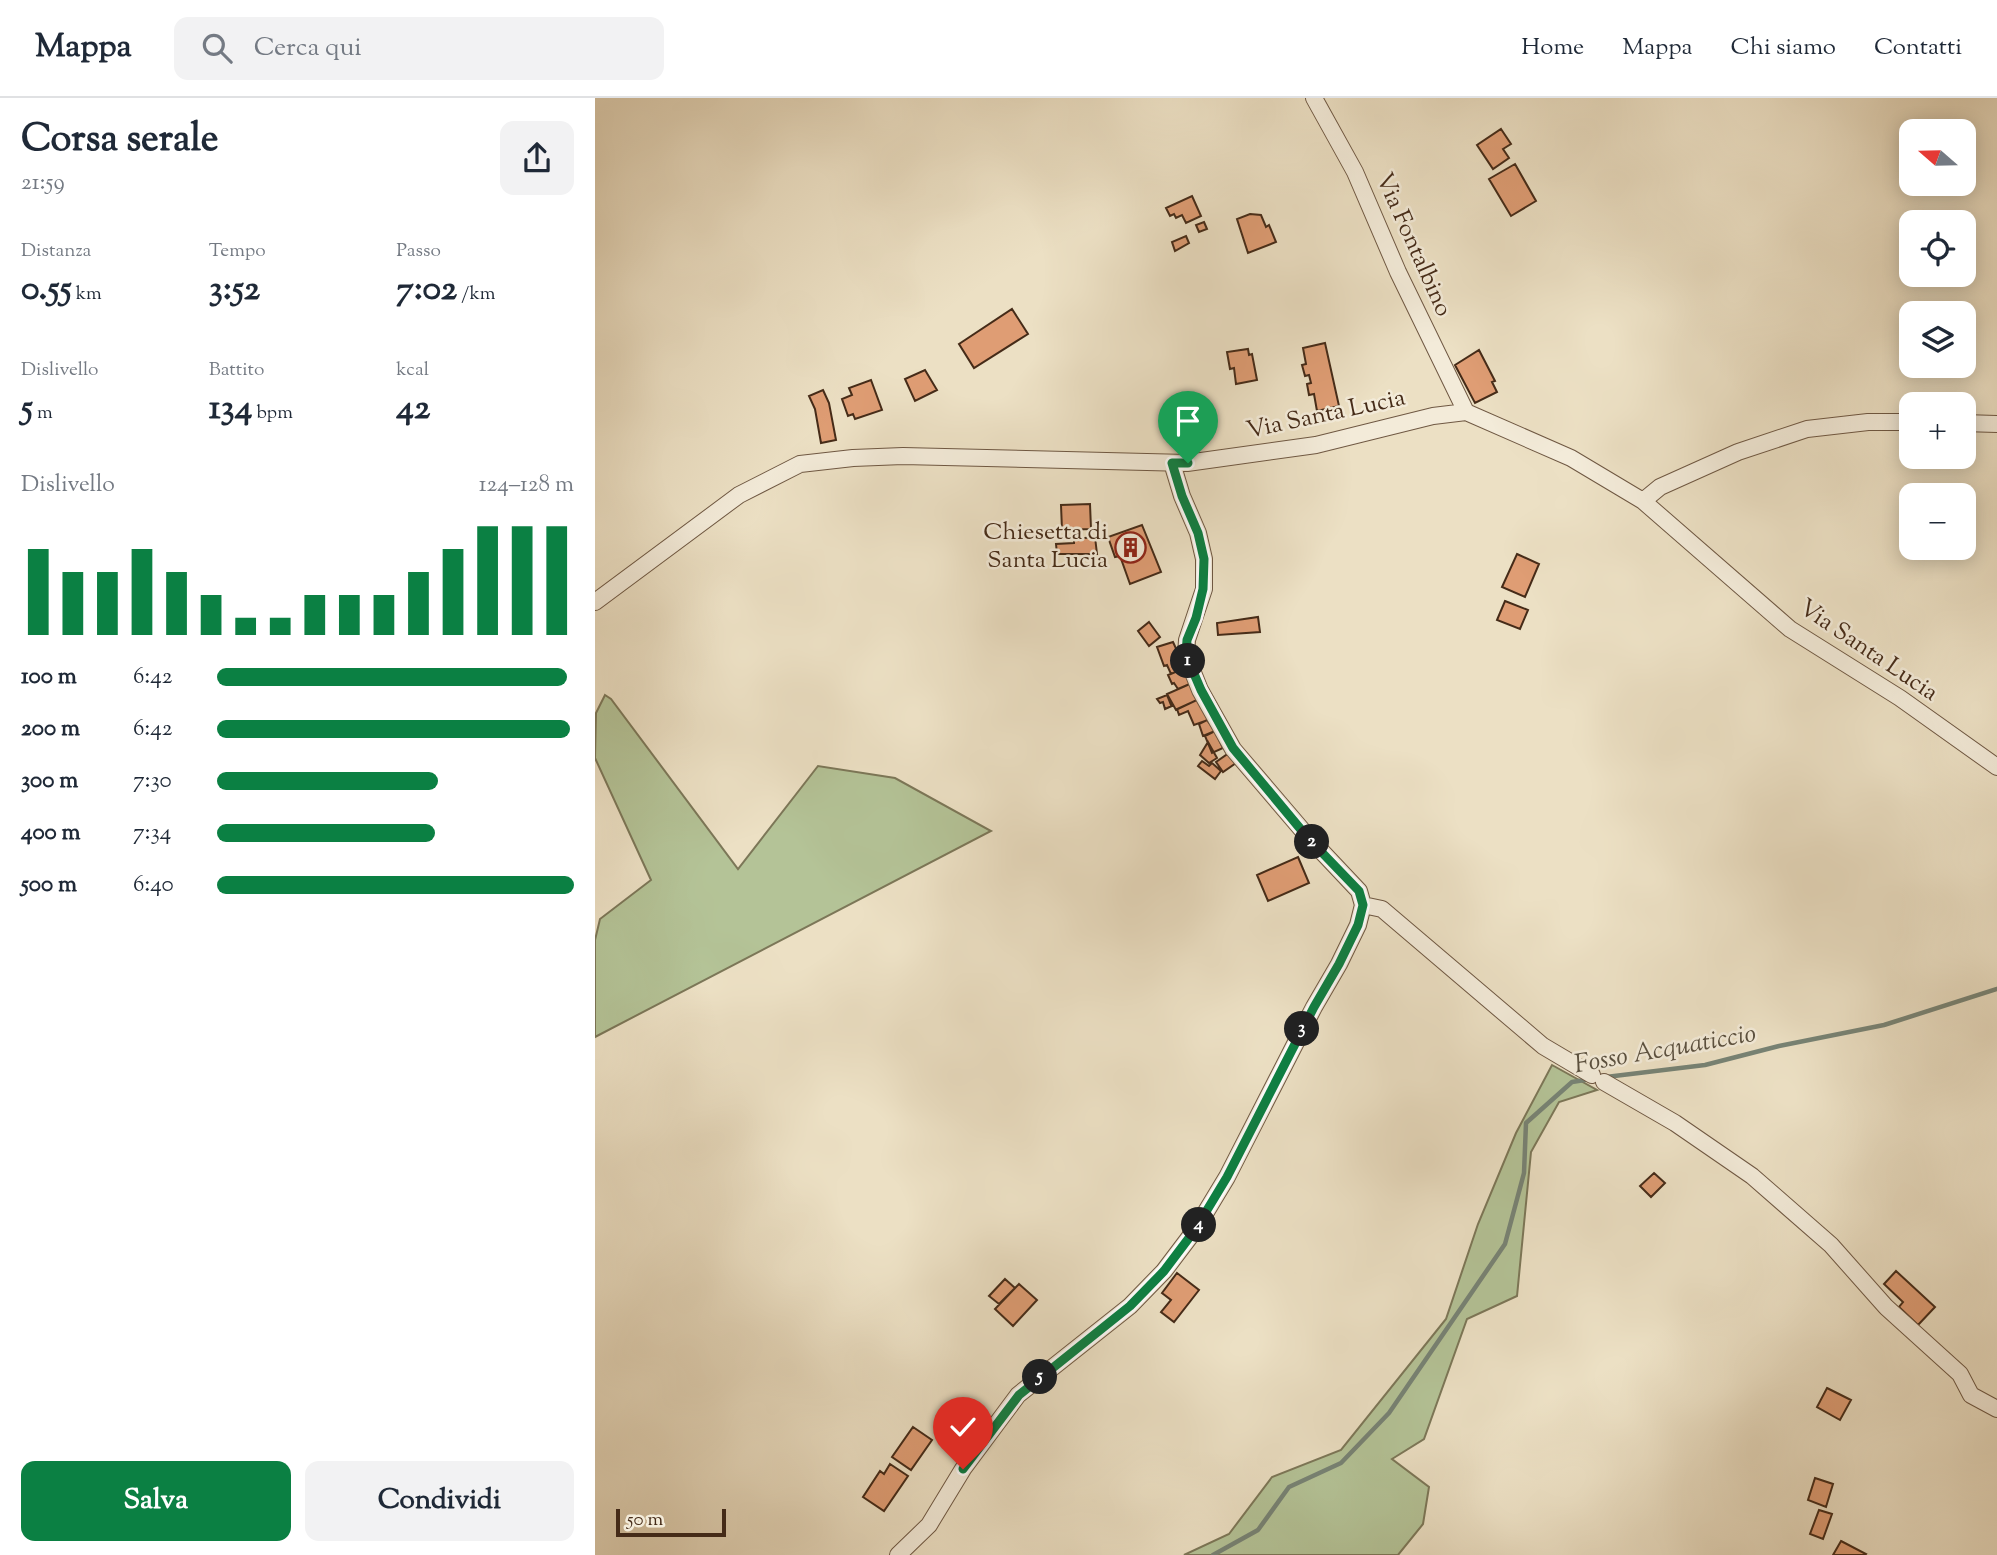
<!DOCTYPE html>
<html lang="it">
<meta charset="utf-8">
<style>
body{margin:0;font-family:"Sorts Mill Goudy",serif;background:#f2f2f3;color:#1f2937;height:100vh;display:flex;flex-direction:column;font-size:26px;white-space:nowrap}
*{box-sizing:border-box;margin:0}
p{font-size:23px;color:#747a83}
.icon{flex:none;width:38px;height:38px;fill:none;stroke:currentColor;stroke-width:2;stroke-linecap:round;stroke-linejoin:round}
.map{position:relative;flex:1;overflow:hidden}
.details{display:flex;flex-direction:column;background:#fff;width:595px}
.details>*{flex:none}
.needle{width:46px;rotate:290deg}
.tools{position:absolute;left:1304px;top:21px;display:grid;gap:14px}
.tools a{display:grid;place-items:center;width:77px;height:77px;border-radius:14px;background:#fff;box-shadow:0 4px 18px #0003;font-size:35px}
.scale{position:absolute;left:21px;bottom:18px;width:110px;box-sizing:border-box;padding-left:7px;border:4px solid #452b18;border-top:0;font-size:19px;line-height:24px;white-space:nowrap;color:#452b18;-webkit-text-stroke:5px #f3ebd9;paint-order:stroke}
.pin{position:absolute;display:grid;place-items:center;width:60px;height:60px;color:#fff;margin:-72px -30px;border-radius:50% 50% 50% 0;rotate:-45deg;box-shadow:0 0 7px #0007}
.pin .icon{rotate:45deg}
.km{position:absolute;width:35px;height:35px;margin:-18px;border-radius:50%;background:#222;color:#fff;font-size:19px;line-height:35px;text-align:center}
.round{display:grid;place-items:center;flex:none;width:74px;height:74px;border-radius:14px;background:#f2f2f3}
.headline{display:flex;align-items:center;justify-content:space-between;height:119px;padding:0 21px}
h1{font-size:38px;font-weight:700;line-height:52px}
.metrics{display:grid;grid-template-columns:repeat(3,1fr);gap:10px;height:119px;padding:7px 21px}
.metrics div{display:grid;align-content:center}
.metrics b{font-size:35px;font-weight:700}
.metrics small{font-size:19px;font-weight:400}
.metrics p{font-size:19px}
.chart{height:196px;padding:14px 21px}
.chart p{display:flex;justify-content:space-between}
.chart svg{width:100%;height:126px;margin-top:7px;stroke:#0b8043;stroke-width:6}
.action{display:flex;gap:14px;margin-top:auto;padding:14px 21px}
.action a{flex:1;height:80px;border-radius:14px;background:#0b8043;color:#fff;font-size:28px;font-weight:700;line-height:80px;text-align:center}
.action a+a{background:#f2f2f3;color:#1f2937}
ul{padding:0 21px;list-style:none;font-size:23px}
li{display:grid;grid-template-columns:112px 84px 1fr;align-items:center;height:52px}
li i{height:18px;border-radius:9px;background:#0b8043}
header{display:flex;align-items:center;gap:42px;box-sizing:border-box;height:98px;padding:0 35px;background:#fff;border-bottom:2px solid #e0e1e3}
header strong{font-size:33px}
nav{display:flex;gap:38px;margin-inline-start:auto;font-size:24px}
.search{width:490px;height:63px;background:#f2f2f3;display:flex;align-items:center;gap:18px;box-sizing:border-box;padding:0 24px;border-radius:14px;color:#747a83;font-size:26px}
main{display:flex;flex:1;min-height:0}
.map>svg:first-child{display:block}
.green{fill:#b4c397;stroke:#7c7758;stroke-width:2}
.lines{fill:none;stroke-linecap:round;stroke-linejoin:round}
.stream{stroke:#778375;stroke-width:4.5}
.building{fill:#df9d74;stroke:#452b18;stroke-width:2}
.minor-casing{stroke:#6f5843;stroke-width:18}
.minor{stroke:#f3ebd9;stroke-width:16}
.route-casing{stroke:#fff;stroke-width:14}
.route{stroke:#0b8043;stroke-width:9}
.labels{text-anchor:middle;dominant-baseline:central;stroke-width:5;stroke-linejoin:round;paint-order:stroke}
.street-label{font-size:24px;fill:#452b18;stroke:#f3ebd9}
.poi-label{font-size:24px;fill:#452b18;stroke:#f3ebd9;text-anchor:end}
.water-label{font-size:26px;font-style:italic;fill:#5a503f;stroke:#f3ebd9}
</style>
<header>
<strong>Mappa</strong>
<div class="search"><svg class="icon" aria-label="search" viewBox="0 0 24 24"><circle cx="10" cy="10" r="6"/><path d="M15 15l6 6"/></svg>Cerca qui</div>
<nav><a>Home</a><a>Mappa</a><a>Chi siamo</a><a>Contatti</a></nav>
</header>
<main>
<section class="details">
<div class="headline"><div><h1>Corsa serale</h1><p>21:59</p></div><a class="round"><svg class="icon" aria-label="share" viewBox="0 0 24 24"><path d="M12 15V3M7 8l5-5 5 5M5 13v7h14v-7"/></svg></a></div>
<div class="metrics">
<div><p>Distanza</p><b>0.55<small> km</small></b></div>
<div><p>Tempo</p><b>3:52</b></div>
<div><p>Passo</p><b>7:02<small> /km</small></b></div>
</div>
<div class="metrics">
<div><p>Dislivello</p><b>5<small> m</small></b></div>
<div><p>Battito</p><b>134<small> bpm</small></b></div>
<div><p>kcal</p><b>42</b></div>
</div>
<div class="chart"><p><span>Dislivello</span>124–128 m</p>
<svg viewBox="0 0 160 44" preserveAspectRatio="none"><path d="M5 44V14M15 44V22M25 44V22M35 44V14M45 44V22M55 44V30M65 44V38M75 44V38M85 44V30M95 44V30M105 44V30M115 44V22M125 44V14M135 44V6M145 44V6M155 44V6"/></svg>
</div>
<ul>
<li><b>100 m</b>6:42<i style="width:98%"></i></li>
<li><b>200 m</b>6:42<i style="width:99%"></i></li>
<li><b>300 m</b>7:30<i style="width:62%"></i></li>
<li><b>400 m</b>7:34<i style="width:61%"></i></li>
<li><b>500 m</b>6:40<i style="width:100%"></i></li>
</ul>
<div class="action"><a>Salva</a><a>Condividi</a></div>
</section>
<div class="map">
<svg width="1402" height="1457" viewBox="0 0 1402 1457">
<rect width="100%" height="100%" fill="#ece0c4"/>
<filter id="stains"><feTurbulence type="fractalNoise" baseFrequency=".00286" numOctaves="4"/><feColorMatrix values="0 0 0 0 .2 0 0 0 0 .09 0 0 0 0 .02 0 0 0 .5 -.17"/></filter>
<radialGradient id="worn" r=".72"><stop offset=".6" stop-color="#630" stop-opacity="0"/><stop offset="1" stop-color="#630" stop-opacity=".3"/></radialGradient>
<path class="green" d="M10,597L16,601L143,771L223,668L300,680L396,733L0,939V842L5,821L56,782L0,660L1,615Z
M957,967L1002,992L964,1004L936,1054L922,1198L872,1221L829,1341L797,1361L834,1389L828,1426L803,1457H589L634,1436L677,1379L746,1352L851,1221L883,1126L921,1035Z"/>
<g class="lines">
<path class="stream" d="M1011,979L1110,967L1184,948L1289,927L1402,891
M618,1457L663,1432L694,1389L746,1365L794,1315L910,1146L929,1075L931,1025L977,984L996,981"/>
</g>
<path class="building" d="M906,31L916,46L908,51L914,60L898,71L882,47Z
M920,66L941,103L916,118L894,81Z
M597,98L606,118L591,125L587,117L581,120L579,116L575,118L571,110Z
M655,116L666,117L671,129L674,127L681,144L653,155L642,121Z
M609,124L612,131L604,134L601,127Z
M591,138L594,145L580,153L577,144Z
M417,211L433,236L379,270L364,246Z
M730,245L744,308L722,313L719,296L714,297L712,286L716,285L714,277L710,278L707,267L711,266L708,250Z
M653,251L654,257L657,256L662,282L641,286L639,270L635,271L632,254Z
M884,252L900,283L897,284L902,294L880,305L860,267Z
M330,272L342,292L320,303L310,281Z
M276,282L287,312L260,321L258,316L253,318L247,301L257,297L254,290Z
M228,292L234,305L241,342L226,345L220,311L214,298Z
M495,406L496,431L467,432L466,407Z
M547,427L566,474L535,486L525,458L520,459L513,439Z
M500,439L502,456H462L461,446L479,445V441Z
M922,456L944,466L930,499L907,489Z
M910,503L933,512L925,531L902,522Z
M663,519L665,534L623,537L622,525Z
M554,524L565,539L554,548L543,533Z
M578,544L590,570L576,576L572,567L569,568L562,549Z
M590,570L597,585L583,591L579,585L577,586L573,577Z
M597,585L604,601L581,612L572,596Z
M572,597L576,607H579L570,611L568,604L565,605L562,601Z
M604,601L613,622L599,627L593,613L584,617L582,611Z
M612,622L620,633L608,638L604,626Z
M620,633L628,650L617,655L610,638Z
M613,644L622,660L614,665L605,657Z
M634,655L641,665L628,674L621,664Z
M607,663L614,668L617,665L626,673L620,681L603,668Z
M703,759L714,785L673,803L662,777Z
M1059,1075L1070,1085L1056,1099L1045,1088Z
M1301,1173L1340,1209L1323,1227L1304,1209L1308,1204L1289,1186Z
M582,1175L604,1192L579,1224L566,1214L576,1202L567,1195Z
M410,1181L420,1190L404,1206L394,1198Z
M424,1186L442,1202L418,1228L400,1211Z
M1232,1290L1256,1302L1245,1322L1222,1309Z
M318,1329L337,1342L316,1372L297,1359Z
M295,1366L313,1378L289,1413L268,1399L285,1373L289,1376Z
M1220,1380L1238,1386L1231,1409L1213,1402Z
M1224,1412L1237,1416L1228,1441L1215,1436Z
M1246,1443L1271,1456L1270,1457H1238Z"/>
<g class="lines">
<defs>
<path id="minor" d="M719,0L760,74L803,174L871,314
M1368,325L1402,326
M1048,403L1065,389L1143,354L1212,331L1273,324H1316
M0,504L144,397L205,366L258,360L308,358L592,365L721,347L838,318L871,314L976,360L1048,403L1195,531L1305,600L1402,669
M768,807L787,811L948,948L997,977
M1009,984L1080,1025L1157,1078L1236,1147L1291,1209L1365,1276L1376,1297L1402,1311
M303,1457L334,1427L368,1371L423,1297L535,1208L569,1173L600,1132L632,1079L719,909L744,866L763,827L768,807L764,793L714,740L638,651L605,592L591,557L592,542L609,491V461L603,435L587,398L577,365"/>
</defs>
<use href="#minor" class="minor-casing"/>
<use href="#minor" class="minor"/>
</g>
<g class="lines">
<defs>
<path id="route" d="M368,1371L424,1297L535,1208L569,1173L600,1132L632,1079L719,909L744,866L763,827L768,807L764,793L713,740L638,650L606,592L591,557L592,542L601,520L608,491L609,461L603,435L587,398L577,365H593"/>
</defs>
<use href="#route" class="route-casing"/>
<use href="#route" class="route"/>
</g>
<defs>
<symbol id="building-ring" viewBox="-11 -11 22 22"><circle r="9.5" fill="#f3ebd9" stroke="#8f2418" stroke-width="1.5"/><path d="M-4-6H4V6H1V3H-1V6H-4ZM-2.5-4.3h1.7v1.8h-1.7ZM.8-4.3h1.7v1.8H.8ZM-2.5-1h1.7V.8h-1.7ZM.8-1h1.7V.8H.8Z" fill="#8f2418"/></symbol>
</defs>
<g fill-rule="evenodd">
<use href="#building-ring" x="518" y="432" width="35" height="35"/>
</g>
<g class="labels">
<g class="street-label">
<text transform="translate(818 147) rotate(66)">Via Fontalbino</text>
<text transform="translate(731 317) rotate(-12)">Via Santa Lucia</text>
<text transform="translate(1273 553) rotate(34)">Via Santa Lucia</text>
</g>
<g class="poi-label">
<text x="513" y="435">Chiesetta di<tspan x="513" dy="28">Santa Lucia</tspan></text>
</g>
<g class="water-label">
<text transform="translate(1070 952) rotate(-10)">Fosso Acquaticcio</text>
</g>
</g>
<rect width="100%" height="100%" filter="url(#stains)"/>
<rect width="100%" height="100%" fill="url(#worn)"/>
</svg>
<div class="tools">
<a><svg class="needle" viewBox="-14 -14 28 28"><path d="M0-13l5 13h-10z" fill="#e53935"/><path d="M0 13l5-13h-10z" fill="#747a83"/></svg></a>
<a><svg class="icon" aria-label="locate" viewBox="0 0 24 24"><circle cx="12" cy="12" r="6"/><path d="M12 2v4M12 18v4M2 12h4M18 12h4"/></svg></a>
<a><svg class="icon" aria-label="layers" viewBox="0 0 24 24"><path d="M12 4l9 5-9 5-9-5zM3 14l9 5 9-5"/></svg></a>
<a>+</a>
<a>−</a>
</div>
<div class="scale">50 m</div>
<div class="pin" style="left:593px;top:365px;background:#1e9e55"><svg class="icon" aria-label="arrive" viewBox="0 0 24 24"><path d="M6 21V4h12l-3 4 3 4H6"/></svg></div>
<div class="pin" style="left:368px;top:1371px;background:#d93025"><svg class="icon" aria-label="check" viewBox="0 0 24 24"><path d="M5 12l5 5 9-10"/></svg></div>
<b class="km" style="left:593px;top:563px">1</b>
<b class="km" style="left:717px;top:744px">2</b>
<b class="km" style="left:707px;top:931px">3</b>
<b class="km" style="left:604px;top:1127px">4</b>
<b class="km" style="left:445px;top:1279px">5</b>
</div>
</main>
